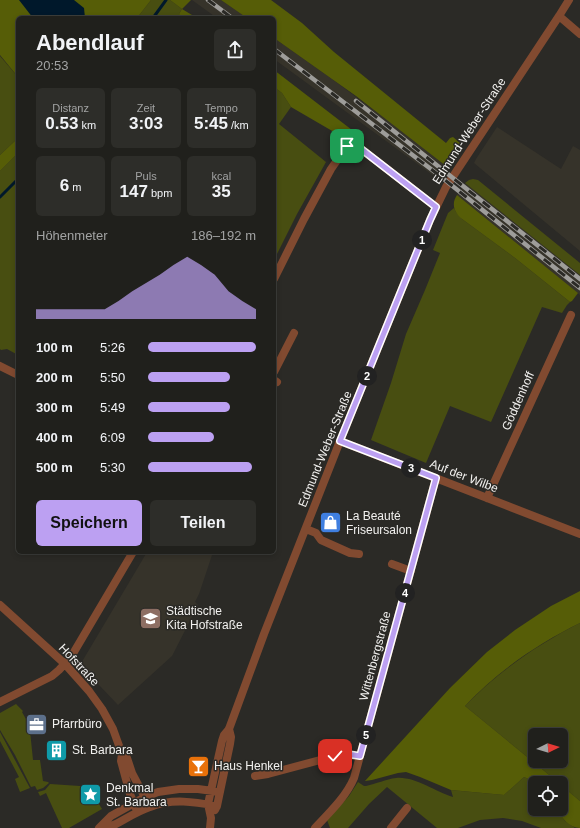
<!DOCTYPE html>
<html lang="de">
<meta charset="utf-8">
<style>
body{margin:0;font-family:Arial,sans-serif;background:#2d2d29;color:#f1f3f6;height:100vh;display:flex;flex-direction:column;font-size:15px;white-space:nowrap}
*{box-sizing:border-box;margin:0}
p{font-size:13px;color:#a2a3a3}
.icon{flex:none;width:22px;height:22px;fill:none;stroke:currentColor;stroke-width:2;stroke-linecap:round;stroke-linejoin:round}
.map{position:relative;flex:1;overflow:hidden}
.panel{position:absolute;left:16px;top:16px;width:260px;height:538px;display:flex;flex-direction:column;background:#20201c;border-radius:6px;box-shadow:0 2px 6px #0003,0 0 0 1px #3d3e3b}
.panel>*{flex:none}
.needle{width:26px;rotate:85deg}
.tools{position:absolute;left:528px;top:728px;display:grid;gap:8px}
.tools a{display:grid;place-items:center;width:40px;height:40px;border-radius:6px;background:#20201c;box-shadow:0 2px 6px #0003,0 0 0 1px #3d3e3b;font-size:20px}
.pin{position:absolute;display:grid;place-items:center;width:34px;height:34px;color:#fff;margin:-17px;border-radius:8px;box-shadow:0 2px 6px #0006}
.km{position:absolute;width:20px;height:20px;margin:-10px;border-radius:50%;background:#222;color:#fff;font-size:11px;line-height:20px;text-align:center}
.round{display:grid;place-items:center;flex:none;width:42px;height:42px;border-radius:6px;background:#2d2d29}
.head{display:flex;align-items:center;justify-content:space-between;height:68px;padding:0 20px}
h1{font-size:22px;font-weight:700;line-height:30px}
.figures{display:grid;grid-template-columns:repeat(3,1fr);gap:6px;height:68px;padding:4px 20px}
.figures div{display:grid;align-content:center;border-radius:6px;background:#2d2d29;text-align:center}
.figures b{font-size:17px;font-weight:700}
.figures small{font-size:11px;font-weight:400}
.figures p{font-size:11px}
.chart{height:112px;padding:8px 20px}
.chart p{display:flex;justify-content:space-between}
.chart svg{width:100%;height:72px;margin-top:4px;fill:#bca0f2;opacity:.7}
.action{display:flex;gap:8px;margin-top:auto;padding:8px 20px}
.action a{flex:1;height:46px;border-radius:6px;background:#bca0f2;color:#111;font-size:16px;font-weight:700;line-height:46px;text-align:center}
.action a+a{background:#2d2d29;color:#f1f3f6}
ul{padding:0 20px;list-style:none;font-size:13px}
li{display:grid;grid-template-columns:64px 48px 1fr;align-items:center;height:30px}
li i{height:10px;border-radius:5px;background:#bca0f2}
.map>svg:first-child{display:block}
.built{fill:#36332a}
.green{fill:#484e11;fill-rule:evenodd}
.forest{fill:#565d07}
.water{fill:#00182b}
.lines{fill:none;stroke-linecap:round;stroke-linejoin:round}
.stream{stroke:#00182b;stroke-width:3}
.street{stroke:#814a30;stroke-width:8}
.rail-casing{stroke:#9e9d9a;stroke-width:4.5}
.rail{stroke:#2b2a26;stroke-width:3;stroke-dasharray:9;stroke-linecap:butt}
.route-casing{stroke:#fff;stroke-width:8}
.route{stroke:#bca0f2;stroke-width:5}
.labels{text-anchor:middle;dominant-baseline:central;stroke-width:3;stroke-linejoin:round;paint-order:stroke}
.street-label{font-size:12px;fill:#f2f1ef;stroke:#2b2a26}
.poi-label{font-size:12px;fill:#f2f1ef;stroke:#2b2a26;text-anchor:start}
</style>
<div class="map">
<svg width="580" height="828" viewBox="0 0 580 828">
<rect width="100%" height="100%" fill="#2b2a26"/>
<path class="built" d="M192,0H221L247,18H217Z
M274,38L332,79L395,126L446,166L438,179L274,59Z
M497,127L561,169L573,146L580,150V251L474,163L476,159Z
M465,183L580,275V295L457,195Z
M147,552H213L199,594L195,602L198,605L172,656L118,705L80,665L140,564Z"/>
<path class="green" d="M151,0H170L182,9L179,14L181,18H137Z
M0,56L18,77V138L0,155Z
M274,87L282,93L291,107L279,124L326,162L297,214L274,260Z
M18,153V355L7,349L1,350L0,349V171Z
M473,179L478,180L580,263V275L465,183L469,180Z
M454,208L456,212L462,219L515,258L570,302L567,305L562,313L542,307L491,422L450,406L426,463L371,440L391,383L406,334L425,290L440,253L433,250L448,213Z
M580,623V801L561,785V783H559L465,706C498,672 538,644 580,623ZM535,735H561V761H535Z
M16,704L23,711L22,712L27,721H29L33,760H40L43,781L48,782L49,783L43,788L37,790L35,786L31,787L15,755L0,730V713Z
M0,732L30,788L20,792L15,779L19,777L0,741Z
M524,777L537,783H535V809H557L565,821L575,828H541L522,821L503,818L480,820L458,828H437L387,787L369,804L348,828H330L327,820L349,796L358,782L364,786H366C376,784 386,779 396,778C414,776 436,792 453,797L451,790L504,795Z
M50,784L80,786L85,790L91,791L102,809L69,828H62L46,793L40,796L38,792L45,790Z"/>
<path class="forest" d="M0,0H151L137,18H18V77L0,55Z
M170,0H191L182,9L197,18H181L179,14L182,9Z
M221,0H271L302,23L334,52L446,143L450,138L453,137L460,143L451,156L446,166L356,96L274,38V18H247Z
M274,70L352,130L346,139L291,107L282,93L274,87Z
M18,138V153L0,171V155Z
M457,195L578,293L572,301L570,302L515,258L462,219C454,212 451,204 457,195Z
M580,591V623C539,643 496,672 465,706L559,783H537L524,777L504,795L451,790L420,777L406,772L398,773L372,780L365,781L450,688L487,652L515,630L551,606Z
M561,785L580,801V828C569,828 562,818 557,809H561Z"/>
<path class="water" d="M19,0H74L84,8L85,18H33Z"/>
<g class="lines">
<path class="stream" d="M153,18L166,0
M0,197L18,179"/>
<path class="street" d="M559,16L580,34
M274,279L304,219L331,169L347,146L350,144L356,145L436,207
M0,366L18,375
M274,372L294,333
M274,380L277,382
M340,441L580,534
M487,498L571,315
M306,529L316,533L321,540L350,553L359,554
M392,564L411,571
M0,605L65,664L89,691L102,709L113,729L122,754L127,758L132,773L150,807
M0,702L52,676L59,670L71,657L133,552
M122,754L121,761L130,794L135,807
M255,776L268,774L335,756L347,755L360,756
M215,810L217,806L230,744L231,737L229,729
M99,828L111,816L145,797L158,792L179,789H198L220,792
M101,828C106,827 111,826 116,824C127,818 138,811 150,807C172,798 195,802 217,806
M210,828L211,818L208,804L222,741L224,735L229,729L264,634L340,441L430,220L446,187L559,16L569,0
M315,828C329,813 346,797 354,778L436,478
M391,828L407,808"/>
<defs>
<path id="rail" d="M208,0L232,18
M274,49L440,176L580,288
M356,101L580,279"/>
</defs>
<use href="#rail" class="rail-casing"/>
<use href="#rail" class="rail"/>
</g>
<g class="lines">
<defs>
<path id="route" d="M335,756L347,754L360,756L436,478L340,441L430,220L436,207L356,145L350,144L347,146"/>
</defs>
<use href="#route" class="route-casing"/>
<use href="#route" class="route"/>
</g>
<defs>
<symbol id="shop-square" viewBox="-11 -11 22 22"><rect x="-9" y="-9" width="18" height="18" rx="4" fill="#3f7fe0" stroke="#2b2a26"/><path d="M-5-2.5h2.3a2.7 3.5 0 0 1 5.4 0H5L5.5 6h-11ZM-1.5-2.5h3a1.5 2.3 0 0 0-3 0Z" fill="#fff"/></symbol>
<symbol id="school-square" viewBox="-11 -11 22 22"><rect x="-9" y="-9" width="18" height="18" rx="4" fill="#8d6e63" stroke="#2b2a26"/><path d="M0-5L7-2L0 1L-7-2ZM-4 1L0 2.5L4 1V4Q0 6-4 4Z" fill="#fff"/></symbol>
<symbol id="office-square" viewBox="-11 -11 22 22"><rect x="-9" y="-9" width="18" height="18" rx="4" fill="#5c6f8a" stroke="#2b2a26"/><path d="M-6-3h4V-5.5h4V-3h4V5H-6ZM-1-4.5V-3h2v-1.5ZM-6 0V1H6V0Z" fill="#fff"/></symbol>
<symbol id="building-square" viewBox="-11 -11 22 22"><rect x="-9" y="-9" width="18" height="18" rx="4" fill="#0f9aa8" stroke="#2b2a26"/><path d="M-4-6H4V6H1V3H-1V6H-4ZM-2.5-4.3h1.7v1.8h-1.7ZM.8-4.3h1.7v1.8H.8ZM-2.5-1h1.7V.8h-1.7ZM.8-1h1.7V.8H.8Z" fill="#fff"/></symbol>
<symbol id="bar-square" viewBox="-11 -11 22 22"><rect x="-9" y="-9" width="18" height="18" rx="4" fill="#e8710a" stroke="#2b2a26"/><path d="M-6-5H6L.8 .8V4.5H3.5V6h-7V4.5H-.8V.8Z" fill="#fff"/></symbol>
<symbol id="sight-square" viewBox="-11 -11 22 22"><rect x="-9" y="-9" width="18" height="18" rx="4" fill="#0f9aa8" stroke="#2b2a26"/><path d="M0-6L1.8-2.2L6-1.7L2.9 1.2L3.7 5.4L0 3.3L-3.7 5.4L-2.9 1.2L-6-1.7L-1.8-2.2Z" fill="#fff"/></symbol>
</defs>
<g fill-rule="evenodd">
<use href="#shop-square" x="318" y="510" width="25" height="25"/>
<use href="#school-square" x="138" y="606" width="25" height="25"/>
<use href="#office-square" x="24" y="712" width="25" height="25"/>
<use href="#building-square" x="44" y="738" width="25" height="25"/>
<use href="#bar-square" x="186" y="754" width="25" height="25"/>
<use href="#sight-square" x="78" y="782" width="25" height="25"/>
</g>
<g class="labels">
<g class="street-label">
<text transform="translate(469 131) rotate(-57)">Edmund-Weber-Straße</text>
<text transform="translate(518 401) rotate(-66)">Göddenhoff</text>
<text transform="translate(325 449) rotate(-68)">Edmund-Weber-Straße</text>
<text transform="translate(464 476) rotate(21)">Auf der Wilbe</text>
<text transform="translate(375 656) rotate(-75)">Wittenbergstraße</text>
<text transform="translate(79 665) rotate(47)">Hofstraße</text>
</g>
<g class="poi-label">
<text x="346" y="516">La Beauté<tspan x="346" dy="14">Friseursalon</tspan></text>
<text x="166" y="611">Städtische<tspan x="166" dy="14">Kita Hofstraße</tspan></text>
<text x="52" y="724">Pfarrbüro</text>
<text x="72" y="750">St. Barbara</text>
<text x="214" y="766">Haus Henkel</text>
<text x="106" y="788">Denkmal<tspan x="106" dy="14">St. Barbara</tspan></text>
</g>
</g>
</svg>
<div class="tools">
<a><svg class="needle" viewBox="-14 -14 28 28"><path d="M0-13l5 13h-10z" fill="#e53935"/><path d="M0 13l5-13h-10z" fill="#a2a3a3"/></svg></a>
<a><svg class="icon" aria-label="locate" viewBox="0 0 24 24"><circle cx="12" cy="12" r="6"/><path d="M12 2v4M12 18v4M2 12h4M18 12h4"/></svg></a>
</div>
<div class="pin" style="left:347px;top:146px;background:#1e9e55"><svg class="icon" aria-label="arrive" viewBox="0 0 24 24"><path d="M6 21V4h12l-3 4 3 4H6"/></svg></div>
<div class="pin" style="left:335px;top:756px;background:#d93025"><svg class="icon" aria-label="check" viewBox="0 0 24 24"><path d="M5 12l5 5 9-10"/></svg></div>
<b class="km" style="left:422px;top:240px">1</b>
<b class="km" style="left:367px;top:376px">2</b>
<b class="km" style="left:411px;top:468px">3</b>
<b class="km" style="left:405px;top:593px">4</b>
<b class="km" style="left:366px;top:735px">5</b>
<section class="panel">
<div class="head"><div><h1>Abendlauf</h1><p>20:53</p></div><a class="round"><svg class="icon" aria-label="share" viewBox="0 0 24 24"><path d="M12 15V3M7 8l5-5 5 5M5 13v7h14v-7"/></svg></a></div>
<div class="figures">
<div><p>Distanz</p><b>0.53<small> km</small></b></div>
<div><p>Zeit</p><b>3:03</b></div>
<div><p>Tempo</p><b>5:45<small> /km</small></b></div>
</div>
<div class="figures">
<div><b>6<small> m</small></b></div>
<div><p>Puls</p><b>147<small> bpm</small></b></div>
<div><p>kcal</p><b>35</b></div>
</div>
<div class="chart"><p><span>Höhenmeter</span>186–192 m</p>
<svg viewBox="0 0 160 44" preserveAspectRatio="none"><path d="M0 44V38L10 38L20 38L30 38L40 38L50 38L60 33L70 27L80 22L90 17L100 11L110 6L120 11L130 17L140 27L150 33L160 38V44z"/></svg>
</div>
<ul>
<li><b>100 m</b>5:26<i style="width:100%"></i></li>
<li><b>200 m</b>5:50<i style="width:76%"></i></li>
<li><b>300 m</b>5:49<i style="width:76%"></i></li>
<li><b>400 m</b>6:09<i style="width:61%"></i></li>
<li><b>500 m</b>5:30<i style="width:96%"></i></li>
</ul>
<div class="action"><a>Speichern</a><a>Teilen</a></div>
</section>
</div>
